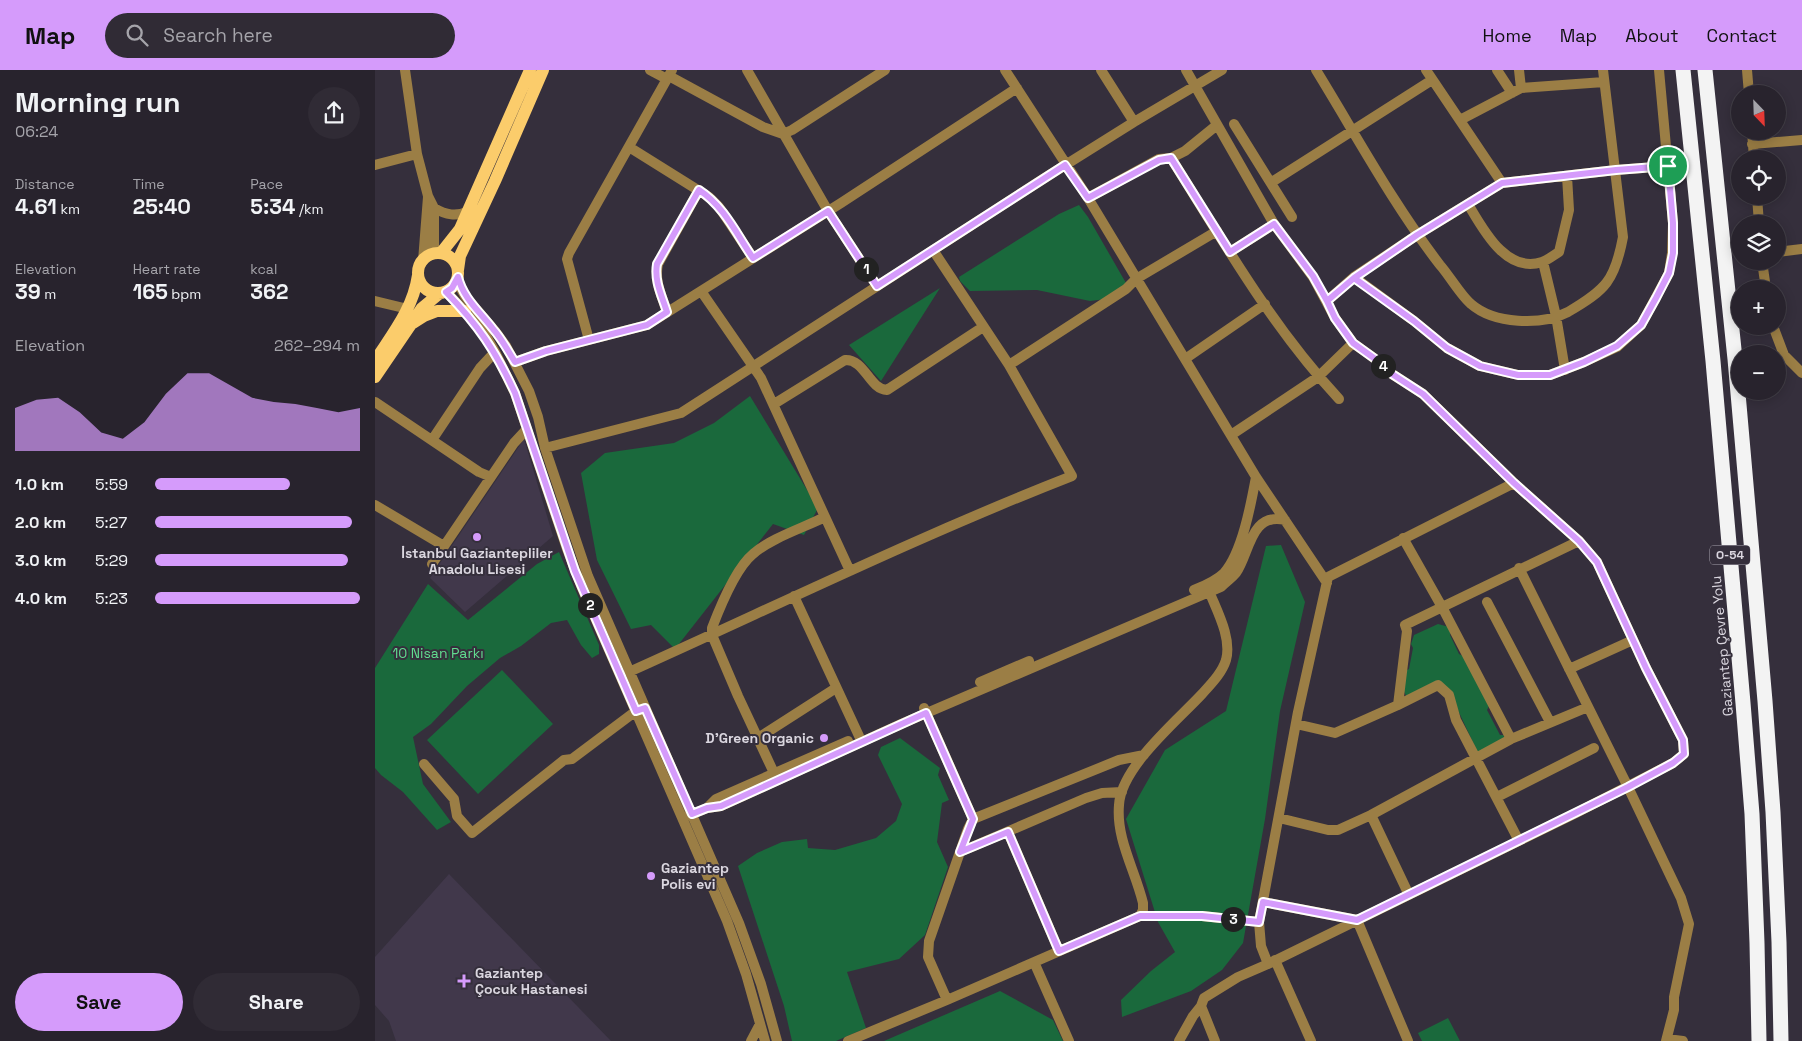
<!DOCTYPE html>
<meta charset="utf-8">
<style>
body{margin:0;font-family:"Space Grotesk",sans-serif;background:#302b35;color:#f1f3f6;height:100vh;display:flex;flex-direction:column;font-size:19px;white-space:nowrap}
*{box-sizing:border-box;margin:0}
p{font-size:16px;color:#a5a4aa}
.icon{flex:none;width:28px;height:28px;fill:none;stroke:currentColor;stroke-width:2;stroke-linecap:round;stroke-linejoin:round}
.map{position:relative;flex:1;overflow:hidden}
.side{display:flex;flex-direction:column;background:#28232d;width:375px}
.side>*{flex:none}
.needle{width:32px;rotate:157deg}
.controls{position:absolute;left:1356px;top:15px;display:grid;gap:10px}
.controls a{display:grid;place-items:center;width:55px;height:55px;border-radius:50%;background:#28232d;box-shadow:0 2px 12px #0003,0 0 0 1px #444049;font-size:25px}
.pin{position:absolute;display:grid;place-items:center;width:42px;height:42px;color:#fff;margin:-21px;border:2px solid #fff;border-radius:50%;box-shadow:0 1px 5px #0007}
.km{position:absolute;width:25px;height:25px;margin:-12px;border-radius:50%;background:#222;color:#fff;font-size:14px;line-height:25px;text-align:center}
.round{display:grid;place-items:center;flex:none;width:52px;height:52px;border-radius:26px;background:#302b35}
.overview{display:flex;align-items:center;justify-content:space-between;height:85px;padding:0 15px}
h1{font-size:28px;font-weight:800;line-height:38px}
.metrics{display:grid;grid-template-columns:repeat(3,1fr);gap:8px;height:85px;padding:5px 15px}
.metrics div{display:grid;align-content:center}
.metrics b{font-size:21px;font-weight:800}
.metrics small{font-size:14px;font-weight:400}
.metrics p{font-size:14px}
.chart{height:140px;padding:10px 15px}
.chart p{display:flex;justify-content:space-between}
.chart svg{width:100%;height:90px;margin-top:5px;fill:#d59bfb;opacity:.7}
.cta{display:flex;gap:10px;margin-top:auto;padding:10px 15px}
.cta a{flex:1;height:58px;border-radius:30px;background:#d59bfb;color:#111;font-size:20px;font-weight:800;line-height:58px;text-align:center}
.cta a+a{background:#302b35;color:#f1f3f6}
ul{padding:0 15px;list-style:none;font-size:16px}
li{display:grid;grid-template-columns:80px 60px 1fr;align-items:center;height:38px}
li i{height:12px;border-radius:6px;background:#d59bfb}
header{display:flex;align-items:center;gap:30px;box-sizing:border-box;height:70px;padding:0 25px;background:#d59bfb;color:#111}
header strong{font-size:24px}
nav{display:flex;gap:28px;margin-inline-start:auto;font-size:18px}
.search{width:350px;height:45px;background:#302b35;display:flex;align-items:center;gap:12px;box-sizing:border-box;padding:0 18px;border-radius:28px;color:#a5a4aa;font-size:19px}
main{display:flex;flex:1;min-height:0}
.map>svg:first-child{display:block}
.built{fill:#41384b}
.green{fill:#1a693c}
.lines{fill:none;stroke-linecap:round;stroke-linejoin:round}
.minor{stroke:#9b7e45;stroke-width:10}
.major{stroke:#fbcc6b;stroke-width:12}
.highway{stroke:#f3f3f3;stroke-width:15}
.route-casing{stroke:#fff;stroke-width:10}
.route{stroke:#d59bfb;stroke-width:6}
.poi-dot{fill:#d59bfb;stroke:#352f3c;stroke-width:2}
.labels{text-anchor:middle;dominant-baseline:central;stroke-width:4;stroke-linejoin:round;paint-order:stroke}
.shield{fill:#352f3c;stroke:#a8a4ae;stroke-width:1}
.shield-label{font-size:12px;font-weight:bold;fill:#dad6df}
.poi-label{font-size:14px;font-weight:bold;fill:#dad6df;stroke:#352f3c;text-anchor:start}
.street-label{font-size:14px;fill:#dad6df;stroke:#352f3c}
.park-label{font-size:14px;fill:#61dd90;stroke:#352f3c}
</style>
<header>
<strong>Map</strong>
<div class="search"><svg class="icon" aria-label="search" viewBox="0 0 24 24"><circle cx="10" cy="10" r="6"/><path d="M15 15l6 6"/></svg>Search here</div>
<nav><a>Home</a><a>Map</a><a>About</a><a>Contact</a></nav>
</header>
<main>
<section class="side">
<div class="overview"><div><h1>Morning run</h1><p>06:24</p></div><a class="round"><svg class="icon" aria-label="share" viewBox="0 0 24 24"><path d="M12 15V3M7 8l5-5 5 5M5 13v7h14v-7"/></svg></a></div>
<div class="metrics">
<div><p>Distance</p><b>4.61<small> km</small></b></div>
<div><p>Time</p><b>25:40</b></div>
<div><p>Pace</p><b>5:34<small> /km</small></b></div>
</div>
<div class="metrics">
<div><p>Elevation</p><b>39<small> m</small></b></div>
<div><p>Heart rate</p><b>165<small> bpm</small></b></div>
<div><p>kcal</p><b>362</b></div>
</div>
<div class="chart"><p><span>Elevation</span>262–294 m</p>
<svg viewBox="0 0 160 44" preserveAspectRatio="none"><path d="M0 44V23L10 19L20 18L30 25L40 35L50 38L60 30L70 16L80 6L90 6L100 12L110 18L120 20L130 21L140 23L150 25L160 23V44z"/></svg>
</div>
<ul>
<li><b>1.0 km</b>5:59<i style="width:66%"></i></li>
<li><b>2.0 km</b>5:27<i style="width:96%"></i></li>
<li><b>3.0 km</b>5:29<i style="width:94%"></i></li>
<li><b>4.0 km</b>5:23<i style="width:100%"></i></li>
</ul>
<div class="cta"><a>Save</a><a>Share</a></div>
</section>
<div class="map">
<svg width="1427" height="971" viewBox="0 0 1427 971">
<rect width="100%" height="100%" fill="#352f3c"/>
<path class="built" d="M149,369L178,466L90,542L55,508Z
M74,804L236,971H21L14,951L0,935V887Z"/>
<path class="green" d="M704,135L713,147L751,213L731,229L715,231L662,220L595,221L585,211L584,207L684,144Z
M565,218L506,311L474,275Z
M375,326L443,438L429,465L398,454L300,579L276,555L256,559L222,490L206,403L230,383L299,373L339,353Z
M906,475L930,532L905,641L890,749L868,873L847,900L816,921L747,947L746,930L776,901L800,882L783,852L751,749L790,680L851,641L891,476Z
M184,482L224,575V584L217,588L206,575L192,550L176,553L146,576L125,588L92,616L56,654L38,667L48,714L76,752L62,760L28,722L6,705L0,698V598L53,514L93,550L162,494Z
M1063,554L1074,557L1076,562L1075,565L1084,584L1088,586L1114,636L1112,640L1125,665H1128L1132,671L1104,685L1073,619L1070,618L1033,629L1028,620L1030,601L1034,599L1038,578L1036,574L1039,565Z
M127,600L178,654L103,724L52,670Z
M525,668L565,698L563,705L574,730L567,733L562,772L573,797L550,865L524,889L472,902L491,958L461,971H417L409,936L363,796L382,783L407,772L432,769L433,778L460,780L501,768L521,751L527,734L503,685L506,677Z
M625,921L678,950L688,971H509Z
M1073,948L1085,971H1047L1043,963Z"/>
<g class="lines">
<path class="minor" d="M30,0L42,84L53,126L59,138V184
M275,0L292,9
M372,0L453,141L502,216
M630,0L713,128L881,407L952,513
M726,0L759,52
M811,0L899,154L938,207L960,248L978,273L1003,291L1017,304L1048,324L1139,413
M941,0C981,65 1018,134 1065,195C1074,205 1086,226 1096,234C1119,254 1166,256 1193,242C1231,220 1240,210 1248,167L1228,0
M1051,0L1127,113
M1122,0L1137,23
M1144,0L1146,18
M1372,0L1374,24
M294,6L388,57L408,64L417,60L510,0
M1085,50L1146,18L1229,12
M859,54L917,147
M1377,61L1379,89
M1377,74L1427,70
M254,77L334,127L344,137L378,188
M796,88C848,171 897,257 964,329
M0,95L42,84
M897,112L1057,10
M1382,126L1384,154
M713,128L784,89L796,88L810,81L842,55
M1093,134C1108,159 1131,204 1167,192C1173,190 1179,185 1184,182L1194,140L1192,106
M59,138C71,145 81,147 94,141
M855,182L899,154
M1402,182L1427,179
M48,191L53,127
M1387,191L1391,219
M1168,192L1181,246L1190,300
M83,207L85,217L90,226L120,261L131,276L154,321L163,347L170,378L213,506L364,853L386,914L402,971
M979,207L1039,251L1072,278L1105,296L1143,305H1175L1209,292L1242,277L1266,255L1294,203L1297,183L1298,153L1284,0
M326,221L386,308L475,501
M71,222L90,241L111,266L120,282L140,323L192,479L207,518L352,851L371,904L390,971
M0,231L33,239
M952,231L979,207L1042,165L1127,113L1241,100L1293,96
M292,242C287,226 279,211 283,194L324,120
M1398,256L1409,285L1427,303
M214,270L192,189L194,183L297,0
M810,289L890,234
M140,292L171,281L272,255L466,133L642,18
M634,295L751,219L761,209L842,161
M0,332L104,402L116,407
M399,334L470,290C490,289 494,319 512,320L608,257
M856,365L943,307L978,273
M57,370L105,298L120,282
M170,378L306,343L668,109L759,52L847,0
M0,435L69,476
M1028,468L1067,537L1136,669
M57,494L139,373L152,359
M1144,498L1253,717L1306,828L1314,854L1299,927V940L1291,971
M819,520C829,516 841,511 849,503C867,483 876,434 881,407
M419,526L484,666
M1112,532L1175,652
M1194,599L1258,570
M254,602C401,536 546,465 697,406L634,295L558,180
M605,612L654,591
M1023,635L1063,615L1074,625L1081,650L1144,771
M549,638L598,749
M921,654L960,663L1023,635L1032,561L1030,555L1204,471
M383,668L461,618
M49,694L79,729L82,746L97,763L189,690L197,689L261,641L267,639
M399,703L363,626L337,565V558C345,537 361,498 378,484C396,468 428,458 450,447
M1122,727L1219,678
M332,738L341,729L473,671
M996,745L1034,825
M313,746L332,738L346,736L526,654L846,517C851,512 857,508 861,503C875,483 875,442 910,450
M904,748L953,760H963L996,745L1136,669L1213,637
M633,762L684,881
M585,782L711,728L727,723L747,722
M888,832L982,850L1033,971
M765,846L768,840V833C760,800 741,769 744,735C746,697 802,651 827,624C836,614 847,603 851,590C857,568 842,541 834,521
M900,890L936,971
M659,892L694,971
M572,930L553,887L554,871L593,759L598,749L744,690L769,685
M826,936L840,971
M1292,969L1308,971
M376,971L385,954
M473,971L572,930L765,846H827L884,852
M804,971L818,946L826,936L829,928L863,907L893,894L1201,743L1298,693L1309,684L1308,670L1271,598L1222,492L1204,471L1139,413L953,507L923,642L884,852L886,876L893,894"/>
<path class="major" d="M66,183L85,159L155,0
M43 203a20 20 0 1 1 40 0a20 20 0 1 1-40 0Z
M83,200L85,186L120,111L168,0
M38,253L49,246L62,241H90
M0,291C18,263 38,239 43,205
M0,307L47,238L65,223"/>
<path class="highway" d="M1308,0L1338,291L1368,633L1377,744L1382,873L1384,971
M1330,0L1360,289L1390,631L1398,742L1404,872L1406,971"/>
</g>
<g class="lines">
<defs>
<path id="route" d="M1293,96L1241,100L1127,113L1042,165L979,208L952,231L938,206L899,154L855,182L796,88L784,90L713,128L690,95L502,216L453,141L378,188C362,165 349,136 324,120L282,194C279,211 287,226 292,242L272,255L171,281L140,292C133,281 127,269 118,259C105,242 88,228 83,207L77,218L71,222C104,256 120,280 140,323L200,501L261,641L270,638L317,744L332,738L346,736L551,643L598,749L585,782L633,762L684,881L765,846H827L884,852L888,832L982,850L1253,717L1298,693L1309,684L1308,670L1271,598L1222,492L1204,471L1139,413L1048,324L1017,304L1003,291L978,273L960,248L952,231L979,208L1039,251L1072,278L1105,296L1143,305H1175L1209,292L1242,276L1266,255L1281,228L1294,203L1298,183V153L1293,96"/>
</defs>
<use href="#route" class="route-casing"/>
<use href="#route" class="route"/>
</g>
<g class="poi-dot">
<circle cx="102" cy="467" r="5"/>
<circle cx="449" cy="668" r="5"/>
<circle cx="276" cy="806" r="5"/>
<path d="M86.5 903.5h5v5h5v5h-5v5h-5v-5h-5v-5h5z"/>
</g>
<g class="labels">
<rect class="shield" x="1335" y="475.5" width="40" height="19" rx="4"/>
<g class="shield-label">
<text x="1355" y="485">O-54</text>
</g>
<g class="poi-label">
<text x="102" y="483" text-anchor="middle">İstanbul Gaziantepliler<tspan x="102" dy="16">Anadolu Lisesi</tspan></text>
<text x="439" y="668" text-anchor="end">D'Green Organic</text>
<text x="286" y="798">Gaziantep<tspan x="286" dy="16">Polis evi</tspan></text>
<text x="100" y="903">Gaziantep<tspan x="100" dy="16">Çocuk Hastanesi</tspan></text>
</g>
<g class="street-label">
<text transform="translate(1347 576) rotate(-95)">Gaziantep Çevre Yolu</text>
</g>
<g class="park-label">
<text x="63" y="583">10 Nisan Parkı</text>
</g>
</g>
</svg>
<div class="controls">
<a><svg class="needle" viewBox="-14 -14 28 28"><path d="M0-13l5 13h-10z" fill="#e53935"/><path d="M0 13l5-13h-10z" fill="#a5a4aa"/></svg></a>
<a><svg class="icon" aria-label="locate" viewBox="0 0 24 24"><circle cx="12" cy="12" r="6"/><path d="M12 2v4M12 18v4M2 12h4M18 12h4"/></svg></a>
<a><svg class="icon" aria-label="layers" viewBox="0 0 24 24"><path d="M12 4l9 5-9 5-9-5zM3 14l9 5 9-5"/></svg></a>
<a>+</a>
<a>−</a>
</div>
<div class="pin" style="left:1293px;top:96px;background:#1e9e55"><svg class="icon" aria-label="arrive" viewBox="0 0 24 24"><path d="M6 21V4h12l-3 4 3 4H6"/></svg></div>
<b class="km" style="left:491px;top:199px">1</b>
<b class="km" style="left:215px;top:535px">2</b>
<b class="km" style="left:858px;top:849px">3</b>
<b class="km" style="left:1008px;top:296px">4</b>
</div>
</main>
